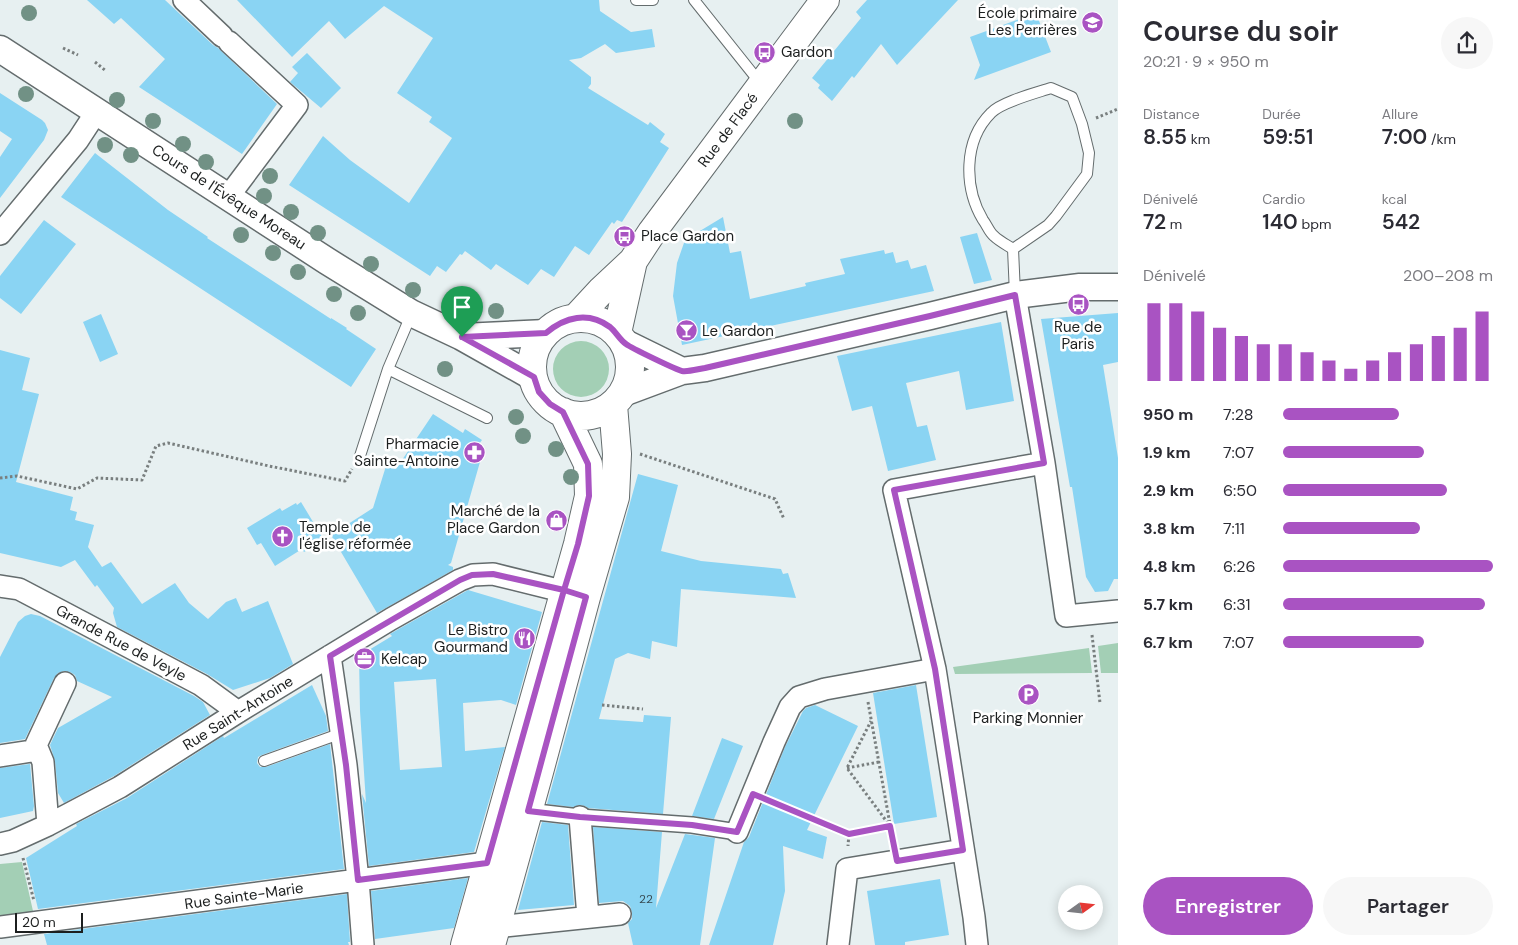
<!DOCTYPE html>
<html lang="fr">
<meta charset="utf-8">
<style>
body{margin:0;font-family:"DM Sans",sans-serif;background:#f7f7f7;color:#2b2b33;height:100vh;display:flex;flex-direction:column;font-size:19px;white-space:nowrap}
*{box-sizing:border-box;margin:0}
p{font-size:16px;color:#7c7c81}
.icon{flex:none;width:28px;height:28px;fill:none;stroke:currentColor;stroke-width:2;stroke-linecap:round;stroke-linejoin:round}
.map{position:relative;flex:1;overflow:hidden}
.side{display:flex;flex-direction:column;background:#fff;width:400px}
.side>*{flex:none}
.needle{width:32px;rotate:75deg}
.controls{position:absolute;left:1058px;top:885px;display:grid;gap:10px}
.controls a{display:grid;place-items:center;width:45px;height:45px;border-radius:50%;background:#fff;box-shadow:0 2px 12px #0003;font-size:25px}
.scale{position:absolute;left:15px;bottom:12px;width:68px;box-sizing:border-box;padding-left:5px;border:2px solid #1c1f1f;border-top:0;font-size:14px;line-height:18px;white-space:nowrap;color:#1c1f1f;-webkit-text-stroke:4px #fff;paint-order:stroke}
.pin{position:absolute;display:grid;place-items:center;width:42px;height:42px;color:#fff;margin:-51px -21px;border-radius:50% 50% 50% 0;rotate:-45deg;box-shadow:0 0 5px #0007}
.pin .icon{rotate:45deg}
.round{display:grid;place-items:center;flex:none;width:52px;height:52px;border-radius:26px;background:#f7f7f7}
.headline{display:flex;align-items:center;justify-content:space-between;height:85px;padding:0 25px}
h1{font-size:28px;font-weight:600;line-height:38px}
.metrics{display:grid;grid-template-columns:repeat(3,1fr);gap:8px;height:85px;padding:5px 25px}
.metrics div{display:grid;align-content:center}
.metrics b{font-size:21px;font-weight:600}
.metrics small{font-size:14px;font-weight:400}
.metrics p{font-size:14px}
.chart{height:140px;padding:10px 25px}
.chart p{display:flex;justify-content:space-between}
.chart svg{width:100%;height:90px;margin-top:5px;stroke:#a953c2;stroke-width:6}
.button{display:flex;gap:10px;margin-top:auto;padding:10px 25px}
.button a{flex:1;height:58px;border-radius:30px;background:#a953c2;color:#fff;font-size:20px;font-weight:600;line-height:58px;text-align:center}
.button a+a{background:#f7f7f7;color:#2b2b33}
ul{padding:0 25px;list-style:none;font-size:16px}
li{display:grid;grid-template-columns:80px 60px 1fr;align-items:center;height:38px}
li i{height:12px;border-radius:6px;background:#a953c2}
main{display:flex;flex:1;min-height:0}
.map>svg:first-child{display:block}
.green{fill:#a3cfb5}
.building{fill:#8ad4f3;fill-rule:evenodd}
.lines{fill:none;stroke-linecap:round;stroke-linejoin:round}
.service-casing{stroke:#646c6d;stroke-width:12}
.pedestrian-casing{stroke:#646c6d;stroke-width:18}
.minor-casing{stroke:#646c6d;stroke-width:24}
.tertiary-casing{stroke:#646c6d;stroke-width:29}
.secondary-casing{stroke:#646c6d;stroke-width:30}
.path{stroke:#797f7f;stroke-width:3;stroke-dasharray:2.5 2.5;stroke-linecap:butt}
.service{stroke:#fff;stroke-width:10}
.pedestrian{stroke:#fff;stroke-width:15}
.minor{stroke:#fff;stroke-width:21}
.tertiary{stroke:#fff;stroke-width:26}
.secondary{stroke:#fff;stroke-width:28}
.tree{fill:#719185}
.route-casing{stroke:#fff;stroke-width:10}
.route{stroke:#a953c2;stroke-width:6}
.labels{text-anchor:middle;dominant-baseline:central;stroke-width:5;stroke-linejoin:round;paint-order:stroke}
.number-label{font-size:12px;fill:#384c54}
.poi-label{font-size:15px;fill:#1c1f1f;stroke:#fff;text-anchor:start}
.street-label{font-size:15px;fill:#1c1f1f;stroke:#fff}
</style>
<main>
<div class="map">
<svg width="1118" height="945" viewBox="0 0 1118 945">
<rect width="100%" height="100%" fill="#e7f0f1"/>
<path class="green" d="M553 369a28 28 0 1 1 56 0a28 28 0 1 1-56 0Z
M1118,643V673H1101L1098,646Z
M1089,648L1092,673L955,674L953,667Z
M22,862L35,920L0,921V864Z"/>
<path class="building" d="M87,0H165L213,45L218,48L277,104L242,154L139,87L165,59L121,18L114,24Z
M237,0H599L600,11L631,32L652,29L655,47L616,53L605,44L581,58L569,60L591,77V84L588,88L648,125L650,122L665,134L660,142L669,148L622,222L617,220L614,224L612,222L589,255L575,246L554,277L541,269L528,285L496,264L491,270L465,251L462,255L460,254L446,272L437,266L430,276L289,185L323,136L350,160L409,203L452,138L429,122L432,117L397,93L433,38L384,6L345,39L329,21L292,57Z
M867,0H958L897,65L881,44L854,78L852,76L832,101L818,88L820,85L812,78L861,18L856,12Z
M1036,13L1051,52L974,80L980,65L970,37Z
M307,53L341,88L321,108L290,82L298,73L292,67Z
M0,93L42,120L45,123L48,130L44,140L0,198V157L12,139L0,131Z
M95,153L168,210L208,237L207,238L331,319V318L347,328L346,329L376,349L351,387L61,197Z
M723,217L730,253L741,251L750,299L806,286L805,283L845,274L840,259L884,250L885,254L893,252L896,263L908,260L911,269L926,265L934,291L682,345L673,296L677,263L685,240Z
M44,220L76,244L21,314L0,298V276Z
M977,233L992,280L974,284L960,237Z
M1118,313V362L1103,365L1118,458V579H1114L1108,591L1095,592L1086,577L1072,487H1070L1041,319Z
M101,314L118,354L100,362L83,322Z
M1001,322L1014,401L966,410L959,371L906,383L917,427L927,425L936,460L888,471L872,406L852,411L837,356Z
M0,350L30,358L22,390L39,394L16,482L73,497L70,510L77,512L75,520L94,525L88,547L102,567L111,562L142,604L175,583L189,603L208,619L226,602L236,598L242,612L268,601L293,664L270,678L233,690L207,674L117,627L113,613L114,608L97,585L95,587L75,560L61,567L0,553Z
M433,414L463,433L465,429L482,440L479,444L484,448L451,563L448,565L453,567V570L377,613L331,535L373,508L386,466L396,469Z
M638,474L678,485L661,551L701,561L781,569L783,574L788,573L796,598L681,589L677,647L652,641L650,659L628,653L615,659L599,719L643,722L644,715L671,717L663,814L588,808L585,806L579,805L573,807L547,804Z
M301,502L324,540L304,552L302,549L275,566L261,543L257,545L247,528L280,508L282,511L296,503L297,505Z
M468,590L542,612L516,705L501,700L463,703L465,751L505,747L474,852L369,866L362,794L366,803L360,711L359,656L392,636L390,634L397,630ZM436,679L442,767L400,770L394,682Z
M31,614L40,616L194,696L203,702L210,715L114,776L64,803L58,793L55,761L50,745L58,728L112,697L77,681L75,675L70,672L64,671L58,673L54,678L25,739L0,743V657L18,622L25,616Z
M312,685L326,716L328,731L262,755L258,757L257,763L260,767H266L330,744L344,869L38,909L26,858L77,826L76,824L127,798L223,736L224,738Z
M916,685L937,817L894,824L873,693Z
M815,705L858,726L807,830L827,837L823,859L783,846L785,891L773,945H709L744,842L749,837L785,747L803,711L806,708Z
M722,738L743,746L714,819L692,816Z
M30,764L34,806L33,811L0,818V768Z
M542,822L568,825L574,905L518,910Z
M593,827L662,832L656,908L685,834L715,838L700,945H633L628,923L632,919V913L630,906L623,901L599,903Z
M468,878L454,928L375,939L371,891Z
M940,879L949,935L905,942V945H875L867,891Z
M347,894L350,942H348L349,945H47L44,934Z"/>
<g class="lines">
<defs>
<path id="service" d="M636,0H653
M694,0L761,84
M1013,249L1048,225L1056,216L1087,174L1089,153L1082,124L1072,97L1051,88C1036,93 1001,102 991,113C963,141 964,188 983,220C987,225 989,232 994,236C999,241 1007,245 1013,249L1015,294
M411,315L388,369L487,418
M360,456L388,369
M264,761L342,733"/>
<path id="pedestrian" d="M528,811L580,817L692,825L737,832"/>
<path id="minor" d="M184,0L222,36
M228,197L297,105L229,42
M0,234L78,140L97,111
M1015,295L1044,463L1066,616L1118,611
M0,586L19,589L59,610L201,685L238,712
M330,656L346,765L358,880L363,945
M0,756L38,750
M580,817L588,917
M48,825L43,762L36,745L65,683
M737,832L774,742L790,707L799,697L825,689L935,669
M0,844L13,841L48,825L120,787L238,712L391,619L460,580L473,575L493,574L578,595
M0,927L487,863
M496,927L620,914
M838,945L847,869L963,850
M977,945L974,917L935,669L894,490L1044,463"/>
<path id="tertiary" d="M0,49L327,261L411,313L462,337L533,377
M462,337L546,333
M625,343L682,371
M623,393L682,371L705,368L930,316L1015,295L1080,287H1118"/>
<path id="secondary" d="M576,318L601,291L633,261L652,232L825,0
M532 367a49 49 0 1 1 98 0a49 49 0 1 1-98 0Z
M617,333L633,261
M465,945L578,544L589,496L588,464L563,412
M491,945L539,772L586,597L615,497L617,454L613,405"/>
</defs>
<use href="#service" class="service-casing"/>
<use href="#pedestrian" class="pedestrian-casing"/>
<use href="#minor" class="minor-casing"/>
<use href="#tertiary" class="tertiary-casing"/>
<use href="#secondary" class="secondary-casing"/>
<path class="path" d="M63,48L78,55
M95,62L106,71
M1096,118L1118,109
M640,454L775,499L784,519
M0,478L17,476L77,489L97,478L142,480L156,446L168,443L269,466L345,481L352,469
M1092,635L1100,703
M868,702L893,841
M602,705L643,709
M847,768L879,762
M772,801L849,833L848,846
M849,833L890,826L847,768L871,721
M23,858L34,901"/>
<use href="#service" class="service"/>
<use href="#pedestrian" class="pedestrian"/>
<use href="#minor" class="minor"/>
<use href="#tertiary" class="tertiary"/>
<use href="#secondary" class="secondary"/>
</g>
<g class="tree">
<circle cx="29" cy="13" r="8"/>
<circle cx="26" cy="94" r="8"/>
<circle cx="117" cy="100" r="8"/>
<circle cx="153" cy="121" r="8"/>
<circle cx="795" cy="121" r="8"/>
<circle cx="183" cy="144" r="8"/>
<circle cx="105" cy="145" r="8"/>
<circle cx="131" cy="155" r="8"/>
<circle cx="206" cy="162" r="8"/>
<circle cx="270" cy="176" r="8"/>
<circle cx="264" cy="196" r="8"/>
<circle cx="291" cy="212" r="8"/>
<circle cx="318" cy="233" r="8"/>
<circle cx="241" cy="235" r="8"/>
<circle cx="273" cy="253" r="8"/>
<circle cx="371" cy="264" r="8"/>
<circle cx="298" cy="272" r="8"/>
<circle cx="413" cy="290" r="8"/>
<circle cx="334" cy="294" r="8"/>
<circle cx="496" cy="311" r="8"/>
<circle cx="358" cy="313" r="8"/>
<circle cx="445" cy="369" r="8"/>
<circle cx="516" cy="417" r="8"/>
<circle cx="523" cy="436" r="8"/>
<circle cx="556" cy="449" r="8"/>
<circle cx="571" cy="477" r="8"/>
</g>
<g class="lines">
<defs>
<path id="route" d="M462,337L534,377L539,392L550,404L563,412L588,464L589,496L578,544L564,590L493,574L472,575L460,580L330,656L346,765L358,880L487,863L564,590L586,597L528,811L580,817L692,825L737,832L753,794L849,834L890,826L897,861L963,850L935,669L894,490L1044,463L1015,295L930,316L705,368C698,369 689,372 682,371C677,370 631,348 626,344C620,340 616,332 610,327C588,311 565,317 546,333L462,337"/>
</defs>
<use href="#route" class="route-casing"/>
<use href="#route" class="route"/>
</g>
<defs>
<symbol id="school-disc" viewBox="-11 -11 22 22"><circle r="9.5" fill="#a953c2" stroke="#fff"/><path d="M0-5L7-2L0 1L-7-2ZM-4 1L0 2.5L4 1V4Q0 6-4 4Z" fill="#fff"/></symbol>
<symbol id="bus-disc" viewBox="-11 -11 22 22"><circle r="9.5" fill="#a953c2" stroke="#fff"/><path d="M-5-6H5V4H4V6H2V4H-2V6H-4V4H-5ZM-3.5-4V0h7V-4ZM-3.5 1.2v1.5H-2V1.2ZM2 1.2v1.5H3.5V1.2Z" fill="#fff"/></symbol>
<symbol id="bar-disc" viewBox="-11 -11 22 22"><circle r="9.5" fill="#a953c2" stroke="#fff"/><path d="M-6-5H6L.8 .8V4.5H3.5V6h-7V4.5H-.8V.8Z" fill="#fff"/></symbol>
<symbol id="pharmacy-disc" viewBox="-11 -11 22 22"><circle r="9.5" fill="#a953c2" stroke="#fff"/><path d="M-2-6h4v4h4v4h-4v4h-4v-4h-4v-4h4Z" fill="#fff"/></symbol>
<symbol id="shop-disc" viewBox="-11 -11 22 22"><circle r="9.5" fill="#a953c2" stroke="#fff"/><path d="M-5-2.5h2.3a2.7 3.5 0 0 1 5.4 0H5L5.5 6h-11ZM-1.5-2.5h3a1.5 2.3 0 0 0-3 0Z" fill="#fff"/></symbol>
<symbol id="church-disc" viewBox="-11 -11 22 22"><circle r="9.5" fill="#a953c2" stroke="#fff"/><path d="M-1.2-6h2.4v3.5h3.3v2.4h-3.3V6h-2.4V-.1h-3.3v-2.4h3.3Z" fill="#fff"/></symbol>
<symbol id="restaurant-disc" viewBox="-11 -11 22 22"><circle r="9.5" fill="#a953c2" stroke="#fff"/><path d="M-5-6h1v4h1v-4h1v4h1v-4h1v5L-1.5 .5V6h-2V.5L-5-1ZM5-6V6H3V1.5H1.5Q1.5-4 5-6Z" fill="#fff"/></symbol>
<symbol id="office-disc" viewBox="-11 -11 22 22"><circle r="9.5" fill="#a953c2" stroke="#fff"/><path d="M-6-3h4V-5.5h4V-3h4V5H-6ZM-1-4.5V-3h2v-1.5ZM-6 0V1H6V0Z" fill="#fff"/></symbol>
<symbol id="parking-disc" viewBox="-11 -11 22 22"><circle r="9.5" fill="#a953c2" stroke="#fff"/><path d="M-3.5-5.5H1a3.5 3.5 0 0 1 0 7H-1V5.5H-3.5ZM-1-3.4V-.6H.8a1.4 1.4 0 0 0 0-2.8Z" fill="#fff"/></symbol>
</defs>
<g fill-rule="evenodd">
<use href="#school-disc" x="1080" y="10" width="25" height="25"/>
<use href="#bus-disc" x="752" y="40" width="25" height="25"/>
<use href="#bus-disc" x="612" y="224" width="25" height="25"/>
<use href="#bus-disc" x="1066" y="292" width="25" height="25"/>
<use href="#bar-disc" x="674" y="318" width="25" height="25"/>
<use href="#pharmacy-disc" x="462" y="440" width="25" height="25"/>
<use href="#shop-disc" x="544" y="508" width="25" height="25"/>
<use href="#church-disc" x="270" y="524" width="25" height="25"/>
<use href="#restaurant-disc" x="512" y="626" width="25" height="25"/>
<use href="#office-disc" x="352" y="646" width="25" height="25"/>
<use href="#parking-disc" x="1016" y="682" width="25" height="25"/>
</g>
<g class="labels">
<g class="number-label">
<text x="646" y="899">22</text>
</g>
<g class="poi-label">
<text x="1077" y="13" text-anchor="end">École primaire<tspan x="1077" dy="17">Les Perrières</tspan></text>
<text x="781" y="52">Gardon</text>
<text x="641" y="236">Place Gardon</text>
<text x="1078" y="327" text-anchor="middle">Rue de<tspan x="1078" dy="17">Paris</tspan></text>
<text x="702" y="331">Le Gardon</text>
<text x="459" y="444" text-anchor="end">Pharmacie<tspan x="459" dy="17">Sainte-Antoine</tspan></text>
<text x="540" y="511" text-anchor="end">Marché de la<tspan x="540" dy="17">Place Gardon</tspan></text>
<text x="299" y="527">Temple de<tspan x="299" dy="17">l'église réformée</tspan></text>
<text x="508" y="630" text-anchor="end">Le Bistro<tspan x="508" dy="17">Gourmand</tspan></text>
<text x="381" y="659">Kelcap</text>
<text x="1028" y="718" text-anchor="middle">Parking Monnier</text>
</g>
<g class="street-label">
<text transform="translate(728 130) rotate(-53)">Rue de Flacé</text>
<text transform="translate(229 197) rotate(33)">Cours de l'Évêque Moreau</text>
<text transform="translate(121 643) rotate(28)">Grande Rue de Veyle</text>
<text transform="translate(238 713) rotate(-32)">Rue Saint-Antoine</text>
<text transform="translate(244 896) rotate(-8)">Rue Sainte-Marie</text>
</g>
</g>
</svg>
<div class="controls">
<a><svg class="needle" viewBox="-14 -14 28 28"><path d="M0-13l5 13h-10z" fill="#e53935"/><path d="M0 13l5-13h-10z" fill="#7c7c81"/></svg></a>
</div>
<div class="scale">20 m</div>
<div class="pin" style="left:462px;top:337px;background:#1e9e55"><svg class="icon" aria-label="arrive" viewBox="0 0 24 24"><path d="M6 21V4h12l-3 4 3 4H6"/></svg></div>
</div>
<section class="side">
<div class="headline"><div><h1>Course du soir</h1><p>20:21 · 9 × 950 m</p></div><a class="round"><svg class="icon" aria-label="share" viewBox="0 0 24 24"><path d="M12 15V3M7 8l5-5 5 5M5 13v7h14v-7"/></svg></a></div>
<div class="metrics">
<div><p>Distance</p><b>8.55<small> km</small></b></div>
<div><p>Durée</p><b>59:51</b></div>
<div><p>Allure</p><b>7:00<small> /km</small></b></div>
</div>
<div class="metrics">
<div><p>Dénivelé</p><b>72<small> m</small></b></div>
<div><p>Cardio</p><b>140<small> bpm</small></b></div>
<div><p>kcal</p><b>542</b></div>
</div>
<div class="chart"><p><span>Dénivelé</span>200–208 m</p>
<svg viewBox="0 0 160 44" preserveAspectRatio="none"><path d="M5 44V6M15 44V6M25 44V10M35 44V18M45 44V22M55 44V26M65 44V26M75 44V30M85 44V34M95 44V38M105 44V34M115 44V30M125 44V26M135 44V22M145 44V18M155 44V10"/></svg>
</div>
<ul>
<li><b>950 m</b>7:28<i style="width:55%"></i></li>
<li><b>1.9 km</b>7:07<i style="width:67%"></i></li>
<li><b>2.9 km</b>6:50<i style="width:78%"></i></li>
<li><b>3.8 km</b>7:11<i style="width:65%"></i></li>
<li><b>4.8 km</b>6:26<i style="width:100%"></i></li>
<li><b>5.7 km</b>6:31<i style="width:96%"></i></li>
<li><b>6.7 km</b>7:07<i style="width:67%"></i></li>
</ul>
<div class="button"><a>Enregistrer</a><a>Partager</a></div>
</section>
</main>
